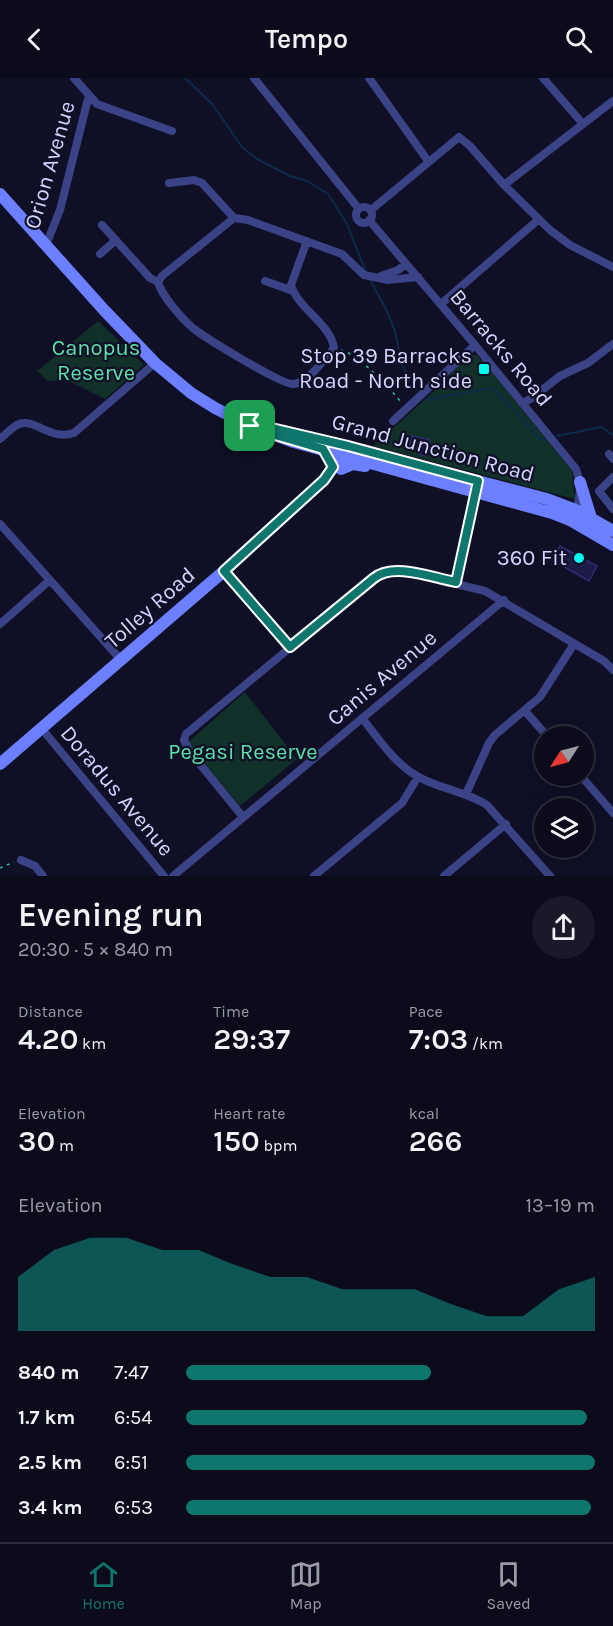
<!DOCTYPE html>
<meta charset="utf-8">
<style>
body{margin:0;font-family:Karla,sans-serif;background:#191929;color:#f1f3f6;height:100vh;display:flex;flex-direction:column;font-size:22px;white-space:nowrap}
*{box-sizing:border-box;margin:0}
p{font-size:20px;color:#9a9ba3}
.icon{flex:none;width:33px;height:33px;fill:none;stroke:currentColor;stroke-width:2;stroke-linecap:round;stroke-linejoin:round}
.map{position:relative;height:798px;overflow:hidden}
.side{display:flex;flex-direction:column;background:#0b0b1c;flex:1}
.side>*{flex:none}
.needle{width:39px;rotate:234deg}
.tools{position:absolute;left:534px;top:648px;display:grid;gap:12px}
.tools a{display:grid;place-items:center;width:60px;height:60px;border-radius:50%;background:#0b0b1c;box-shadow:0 6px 24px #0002,0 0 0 2px #2b2b3b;font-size:30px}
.pin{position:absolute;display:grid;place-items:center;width:51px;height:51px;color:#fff;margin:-26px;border-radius:12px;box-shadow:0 3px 9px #0006}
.round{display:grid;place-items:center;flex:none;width:63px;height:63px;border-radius:32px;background:#191929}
.head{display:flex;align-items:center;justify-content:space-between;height:102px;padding:0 18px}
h1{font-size:33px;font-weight:600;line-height:45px}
.metrics{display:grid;grid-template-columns:repeat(3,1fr);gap:9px;height:102px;padding:6px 18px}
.metrics div{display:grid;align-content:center}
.metrics b{font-size:30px;font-weight:600}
.metrics small{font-size:16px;font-weight:400}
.metrics p{font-size:16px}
.chart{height:168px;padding:12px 18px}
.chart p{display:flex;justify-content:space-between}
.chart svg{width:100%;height:108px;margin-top:6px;fill:#0f766e;opacity:.7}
ul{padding:0 18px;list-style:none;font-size:20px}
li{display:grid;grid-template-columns:96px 72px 1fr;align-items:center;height:45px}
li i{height:15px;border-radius:8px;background:#0f766e}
header{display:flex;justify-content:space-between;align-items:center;height:78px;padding:0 18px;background:#0b0b1c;font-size:27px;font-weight:600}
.tabs{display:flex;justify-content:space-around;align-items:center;height:84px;border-top:2px solid #2b2b3b;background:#0b0b1c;font-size:16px;color:#9a9ba3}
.tabs a{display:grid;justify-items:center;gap:3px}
.tabs .selected{color:#0f766e}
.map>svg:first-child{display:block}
.green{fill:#12302a}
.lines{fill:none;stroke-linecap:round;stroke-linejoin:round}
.stream{stroke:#0c2b48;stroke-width:2}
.building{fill:#1d1b47;stroke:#2f2d73;stroke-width:1.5}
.path{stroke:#2fb799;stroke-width:1.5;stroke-dasharray:3 4.5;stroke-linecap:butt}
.minor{stroke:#3a4385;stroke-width:8}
.secondary{stroke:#6b7fff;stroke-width:12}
.route-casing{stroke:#fff;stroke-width:12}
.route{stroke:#0f766e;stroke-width:8}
.poi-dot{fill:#00feee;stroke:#0f0f26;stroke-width:2}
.labels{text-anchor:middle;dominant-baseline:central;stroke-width:4.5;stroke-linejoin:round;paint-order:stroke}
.street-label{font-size:22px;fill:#d4d6ff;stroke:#0f0f26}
.park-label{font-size:22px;fill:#5fe0aa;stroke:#0f0f26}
.poi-label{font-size:22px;fill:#d4d6ff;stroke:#0f0f26;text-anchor:end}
</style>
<header><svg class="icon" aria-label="back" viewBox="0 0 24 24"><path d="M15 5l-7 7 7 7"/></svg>Tempo<svg class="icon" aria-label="search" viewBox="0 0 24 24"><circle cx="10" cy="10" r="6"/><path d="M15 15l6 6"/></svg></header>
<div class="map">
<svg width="613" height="798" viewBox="0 0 613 798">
<rect width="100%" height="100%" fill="#0f0f26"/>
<path class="green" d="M98,243L144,287L105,321L67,302L48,303L37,293Z
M469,277H476L483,283L572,393L575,421L373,368L430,317Z
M245,614L297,681L240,728L187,665Z"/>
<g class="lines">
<path class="stream" d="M185,0L212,26L242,69L257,81L290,98L307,103L328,116L346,144L366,194
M369,200L386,231L395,253L402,287L417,312
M425,322L493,310L541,362L545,361
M557,358L601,349L613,357"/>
</g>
<path class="building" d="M412,358L430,362L426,378L419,376L420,369L410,367Z
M560,468L597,488L589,503L552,482Z"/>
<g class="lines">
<path class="path" d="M341,272C360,277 389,310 402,325
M0,790L14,784"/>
<path class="minor" d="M74,0L97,26L172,53
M254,0L359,131
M369,0L428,83
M543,0L583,46
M169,105L194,102L202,105L234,140
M504,107L550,152L570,167L613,189
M356 137a8 8 0 1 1 16 0a8 8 0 1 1-16 0Z
M371,132L459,59L470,68L504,107L613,23
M369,142L475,267L576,391C581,406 581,417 576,432
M102,147L150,200L158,204
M307,163L291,207C298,231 330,245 334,270C323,282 310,303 294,306C283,308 206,260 194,251C183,242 161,217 158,204L162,198L234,140L248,142L342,176L364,197L388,202L418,199
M46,167L60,132L89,17
M100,176L116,162
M381,198L398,192L406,186
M265,203L293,213
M441,226L539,141
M523,325L532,320L560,298L588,285L613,266
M393,343L475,267
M0,361C6,356 12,349 19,346C35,340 50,363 74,355L155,285
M609,376L613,381
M613,399L599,413L613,431
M0,446L121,582
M224,493L290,569
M456,504L476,414
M0,546L50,502
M525,633L547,658
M362,640C378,660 394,685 417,698C439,711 465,713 487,727L550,798
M42,651L164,798
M581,698L613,735
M466,716L489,665L495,657L540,619L574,566
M243,739L190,674L184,662L186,656L374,500L385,493L398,492L485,513L604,583L613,592
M21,782L35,788L43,798
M173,798L504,522
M314,798L402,725L418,699
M444,798L506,746"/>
<path class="secondary" d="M0,116L104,232L155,285L191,315L215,330L250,348L294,364L552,435L572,443L613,467
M308,359L547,421L576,432L613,453
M341,391L353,386L365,388
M580,404L591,440
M0,686L224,493L324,402L338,381L345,377"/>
</g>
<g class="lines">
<defs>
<path id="route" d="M237,342L348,368L478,403L456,504C433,500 394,484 374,500L290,569L224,493L324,402L333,389L323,371L265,354Z"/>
</defs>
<use href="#route" class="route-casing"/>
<use href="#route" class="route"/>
</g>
<g class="poi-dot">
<rect x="478" y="285" width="12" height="12" rx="3"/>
<circle cx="579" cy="480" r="6"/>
</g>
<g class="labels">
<g class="street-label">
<text transform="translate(50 87) rotate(-74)">Orion Avenue</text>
<text transform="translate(501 270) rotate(50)">Barracks Road</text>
<text transform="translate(433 370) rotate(15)">Grand Junction Road</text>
<text transform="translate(150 530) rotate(-41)">Tolley Road</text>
<text transform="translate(382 600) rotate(-40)">Canis Avenue</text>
<text transform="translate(117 713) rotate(50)">Doradus Avenue</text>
</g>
<g class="park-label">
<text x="96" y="270">Canopus<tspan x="96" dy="25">Reserve</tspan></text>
<text x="243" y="674">Pegasi Reserve</text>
</g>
<g class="poi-label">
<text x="472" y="278">Stop 39 Barracks<tspan x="472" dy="25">Road - North side</tspan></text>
<text x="567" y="480">360 Fit</text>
</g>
</g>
</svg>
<div class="tools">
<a><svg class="needle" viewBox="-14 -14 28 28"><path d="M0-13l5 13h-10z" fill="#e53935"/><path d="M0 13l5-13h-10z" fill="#9a9ba3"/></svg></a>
<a><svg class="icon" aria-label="layers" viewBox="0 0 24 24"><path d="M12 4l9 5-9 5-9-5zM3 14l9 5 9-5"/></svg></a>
</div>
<div class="pin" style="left:250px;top:348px;background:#1e9e55"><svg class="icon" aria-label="arrive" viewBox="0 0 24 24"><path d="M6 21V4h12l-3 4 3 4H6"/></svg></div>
</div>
<section class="side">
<div class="head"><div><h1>Evening run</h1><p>20:30 · 5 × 840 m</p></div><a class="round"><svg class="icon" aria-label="share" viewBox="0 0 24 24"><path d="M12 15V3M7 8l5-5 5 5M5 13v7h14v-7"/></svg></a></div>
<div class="metrics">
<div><p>Distance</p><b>4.20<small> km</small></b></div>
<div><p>Time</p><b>29:37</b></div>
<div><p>Pace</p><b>7:03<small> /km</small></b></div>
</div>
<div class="metrics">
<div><p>Elevation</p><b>30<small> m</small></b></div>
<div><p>Heart rate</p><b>150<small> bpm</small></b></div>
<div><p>kcal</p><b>266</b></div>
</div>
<div class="chart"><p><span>Elevation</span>13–19 m</p>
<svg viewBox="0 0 160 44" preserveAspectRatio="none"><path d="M0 44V22L10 11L20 6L30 6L40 11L50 11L60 17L70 22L80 22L90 27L100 27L110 27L120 33L130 38L140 38L150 27L160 22V44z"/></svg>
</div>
<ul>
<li><b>840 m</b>7:47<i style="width:60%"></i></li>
<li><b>1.7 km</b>6:54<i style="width:98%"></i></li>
<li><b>2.5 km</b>6:51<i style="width:100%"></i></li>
<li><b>3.4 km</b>6:53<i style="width:99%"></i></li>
</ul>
</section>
<nav class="tabs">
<a class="selected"><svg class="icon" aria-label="home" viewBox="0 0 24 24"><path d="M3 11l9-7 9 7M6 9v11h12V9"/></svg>Home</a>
<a><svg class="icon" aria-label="map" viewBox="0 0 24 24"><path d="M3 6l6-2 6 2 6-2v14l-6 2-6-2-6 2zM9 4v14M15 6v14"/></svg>Map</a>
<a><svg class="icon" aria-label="saved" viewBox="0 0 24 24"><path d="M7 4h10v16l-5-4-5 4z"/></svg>Saved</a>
</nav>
